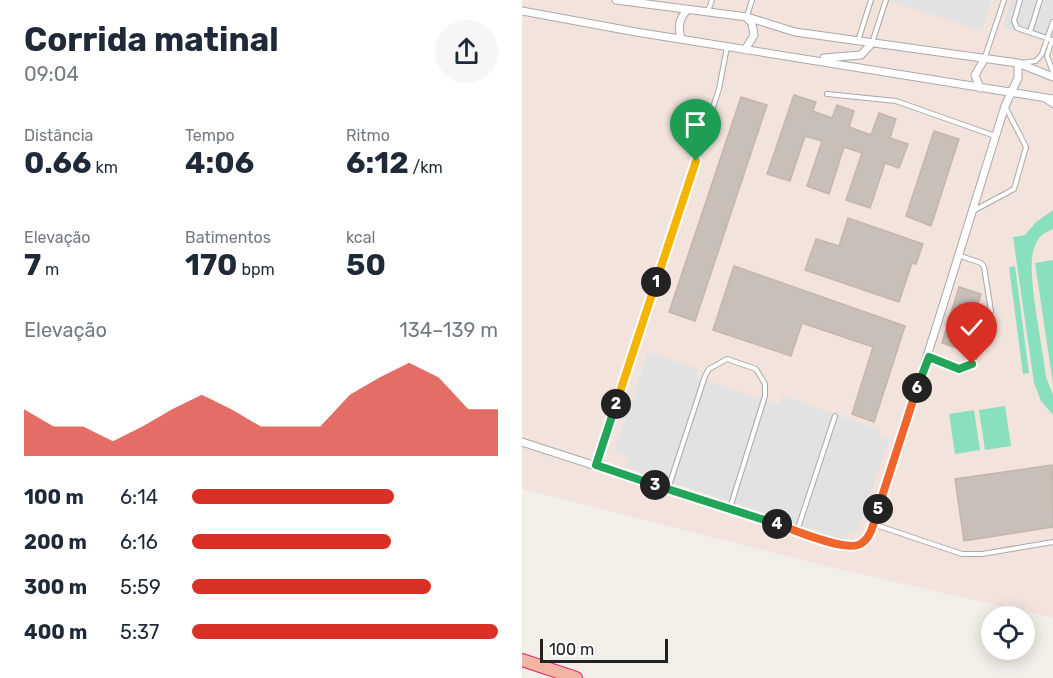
<!DOCTYPE html>
<html lang="pt">
<meta charset="utf-8">
<style>
body{margin:0;font-family:Rubik,sans-serif;background:#f6f6f7;color:#1f2937;height:100vh;display:flex;flex-direction:column;font-size:22px;white-space:nowrap}
*{box-sizing:border-box;margin:0}
p{font-size:20px;color:#747a83}
.icon{flex:none;width:33px;height:33px;fill:none;stroke:currentColor;stroke-width:2;stroke-linecap:round;stroke-linejoin:round}
.map{position:relative;flex:1;overflow:hidden}
.drawer{display:flex;flex-direction:column;background:#fff;width:522px}
.drawer>*{flex:none}
.tools{position:absolute;left:459px;top:606px;display:grid;gap:12px}
.tools a{display:grid;place-items:center;width:54px;height:54px;border-radius:50%;background:#fff;box-shadow:0 3px 15px #0003;font-size:30px}
.scale{position:absolute;left:18px;bottom:15px;width:128px;box-sizing:border-box;padding-left:6px;border:3px solid #222;border-top:0;font-size:16px;line-height:21px;white-space:nowrap;color:#222;-webkit-text-stroke:4px #fff;paint-order:stroke}
.pin{position:absolute;display:grid;place-items:center;width:51px;height:51px;color:#fff;margin:-62px -26px;border-radius:50% 50% 50% 0;rotate:-45deg;box-shadow:0 0 6px #0007}
.pin .icon{rotate:45deg}
.km{position:absolute;width:30px;height:30px;margin:-15px;border-radius:50%;background:#222;color:#fff;font-size:16px;line-height:30px;text-align:center}
.round{display:grid;place-items:center;flex:none;width:63px;height:63px;border-radius:32px;background:#f6f6f7}
.summary{display:flex;align-items:center;justify-content:space-between;height:102px;padding:0 24px}
h1{font-size:33px;font-weight:700;line-height:45px}
.metrics{display:grid;grid-template-columns:repeat(3,1fr);gap:9px;height:102px;padding:6px 24px}
.metrics div{display:grid;align-content:center}
.metrics b{font-size:30px;font-weight:700}
.metrics small{font-size:16px;font-weight:400}
.metrics p{font-size:16px}
.chart{height:168px;padding:12px 24px}
.chart p{display:flex;justify-content:space-between}
.chart svg{width:100%;height:108px;margin-top:6px;fill:#d93025;opacity:.7}
ul{padding:0 24px;list-style:none;font-size:20px}
li{display:grid;grid-template-columns:96px 72px 1fr;align-items:center;height:45px}
li i{height:15px;border-radius:8px;background:#d93025}
main{display:flex;flex:1;min-height:0}
.map>svg:first-child{display:block}
.military{fill:#f3e3dd}
.pitch{fill:#88e0be}
.parking{fill:#e2e2e2}
.building{fill:#c7bfb8;stroke:#c4b6ab;stroke-width:1.5}
.lines{fill:none;stroke-linecap:round;stroke-linejoin:round}
.service-casing{stroke:#a9a9a9;stroke-width:6}
.minor-casing{stroke:#a9a9a9;stroke-width:9}
.trunk-casing{stroke:#dc2a67;stroke-width:14}
.service{stroke:#fff;stroke-width:4}
.minor{stroke:#fff;stroke-width:7}
.trunk{stroke:#f2b4a3;stroke-width:12}
.split-1-casing{stroke:#fff;stroke-width:12}
.split-2-casing{stroke:#fff;stroke-width:12}
.split-3-casing{stroke:#fff;stroke-width:12}
.split-4-casing{stroke:#fff;stroke-width:12}
.split-5-casing{stroke:#fff;stroke-width:12}
.split-6-casing{stroke:#fff;stroke-width:12}
.split-7-casing{stroke:#fff;stroke-width:12}
.split-1{stroke:#f5b400;stroke-width:8}
.split-2{stroke:#f5b400;stroke-width:8}
.split-3{stroke:#22a559;stroke-width:8}
.split-4{stroke:#22a559;stroke-width:8}
.split-5{stroke:#f0652b;stroke-width:8}
.split-6{stroke:#f0652b;stroke-width:8}
.split-7{stroke:#22a559;stroke-width:8}
</style>
<main>
<section class="drawer">
<div class="summary"><div><h1>Corrida matinal</h1><p>09:04</p></div><a class="round"><svg class="icon" aria-label="share" viewBox="0 0 24 24"><path d="M12 15V3M7 8l5-5 5 5M5 13v7h14v-7"/></svg></a></div>
<div class="metrics">
<div><p>Distância</p><b>0.66<small> km</small></b></div>
<div><p>Tempo</p><b>4:06</b></div>
<div><p>Ritmo</p><b>6:12<small> /km</small></b></div>
</div>
<div class="metrics">
<div><p>Elevação</p><b>7<small> m</small></b></div>
<div><p>Batimentos</p><b>170<small> bpm</small></b></div>
<div><p>kcal</p><b>50</b></div>
</div>
<div class="chart"><p><span>Elevação</span>134–139 m</p>
<svg viewBox="0 0 160 44" preserveAspectRatio="none"><path d="M0 44V25L10 32L20 32L30 38L40 32L50 25L60 19L70 25L80 32L90 32L100 32L110 19L120 12L130 6L140 12L150 25L160 25V44z"/></svg>
</div>
<ul>
<li><b>100 m</b>6:14<i style="width:66%"></i></li>
<li><b>200 m</b>6:16<i style="width:65%"></i></li>
<li><b>300 m</b>5:59<i style="width:78%"></i></li>
<li><b>400 m</b>5:37<i style="width:100%"></i></li>
</ul>
</section>
<div class="map">
<svg width="531" height="678" viewBox="0 0 531 678">
<rect width="100%" height="100%" fill="#f2efe9"/>
<path class="military" d="M0,0H531V618L316,569L0,489Z"/>
<path class="pitch" d="M531,210V229C520,233 514,239 511,252C505,276 521,348 524,377L531,395V415L519,401L512,383L491,237L503,235L514,222Z
M531,260V384L513,263Z
M493,266L507,373L501,374L487,267Z
M483,406L489,446L463,450L457,410Z
M452,410L458,450L433,454L427,414Z"/>
<path class="parking" d="M365,0H470L460,31Z
M489,0H531V44L481,27Z
M126,352L177,369L174,377L257,405L260,396L359,430L357,437L367,440L335,534L327,531L324,541L104,467L107,457L92,452Z"/>
<path class="building" d="M272,95L294,102L291,111L310,118L315,105L332,111L327,127L349,135L357,113L374,119L368,138L386,144L377,168L363,163L348,208L324,200L340,153L322,147L307,194L285,186L300,141L283,136L268,181L245,174Z
M219,97L245,105L173,321L147,312Z
M412,131L437,139L409,226L384,216Z
M326,218L401,244L394,264L390,263L377,302L283,270L294,239L317,246Z
M212,266L383,326L352,422L330,414L351,347L280,323L269,356L191,330Z
M437,287L459,294L442,350L420,343Z
M530,465L531,527L442,541L433,479Z"/>
<g class="lines">
<defs>
<path id="service" d="M498,0L492,21L495,28L531,40
M186,11L190,0
M225,16L230,0
M508,32L518,0
M530,40L525,56L531,72
M336,41L349,0
M350,43L364,0
M463,57L482,0
M498,63L514,61L520,54L531,22
M305,94L374,101L473,136
M522,99L531,105
M451,211L492,189L504,147L483,106
M407,357L437,369L450,364L469,311L462,267L459,263L436,255
M73,465L197,89L205,47
M146,489L183,376L187,369L205,359L234,369L243,384V396L208,508
M351,524L440,554H460L531,542
M275,531L313,416"/>
<path id="minor" d="M94,0L225,17L273,32L496,63L531,77
M0,11L114,32L531,99
M159,39C156,26 157,19 165,10
M223,50L232,35L230,23L225,18
M302,58L339,55L350,43
M458,88L453,75L463,58
M0,442L324,547L339,545L347,535C395,393 438,250 483,106L496,78V63"/>
<path id="trunk" d="M0,660L54,678"/>
</defs>
<use href="#service" class="service-casing"/>
<use href="#minor" class="minor-casing"/>
<use href="#trunk" class="trunk-casing"/>
<use href="#service" class="service"/>
<use href="#minor" class="minor"/>
<use href="#trunk" class="trunk"/>
</g>
<g class="lines">
<defs>
<path id="split-1" d="M134,282L174,161"/>
<path id="split-2" d="M94,404L134,282"/>
<path id="split-3" d="M94,404L74,465L133,485"/>
<path id="split-4" d="M133,485L255,524"/>
<path id="split-5" d="M255,524C272,530 327,554 340,543C350,536 352,521 356,509"/>
<path id="split-6" d="M356,509L395,388"/>
<path id="split-7" d="M395,388L407,357L437,369L450,364"/>
</defs>
<use href="#split-1" class="split-1-casing"/>
<use href="#split-2" class="split-2-casing"/>
<use href="#split-3" class="split-3-casing"/>
<use href="#split-4" class="split-4-casing"/>
<use href="#split-5" class="split-5-casing"/>
<use href="#split-6" class="split-6-casing"/>
<use href="#split-7" class="split-7-casing"/>
<use href="#split-1" class="split-1"/>
<use href="#split-2" class="split-2"/>
<use href="#split-3" class="split-3"/>
<use href="#split-4" class="split-4"/>
<use href="#split-5" class="split-5"/>
<use href="#split-6" class="split-6"/>
<use href="#split-7" class="split-7"/>
</g>
</svg>
<div class="tools">
<a><svg class="icon" aria-label="locate" viewBox="0 0 24 24"><circle cx="12" cy="12" r="6"/><path d="M12 2v4M12 18v4M2 12h4M18 12h4"/></svg></a>
</div>
<div class="scale">100 m</div>
<div class="pin" style="left:174px;top:161px;background:#1e9e55"><svg class="icon" aria-label="arrive" viewBox="0 0 24 24"><path d="M6 21V4h12l-3 4 3 4H6"/></svg></div>
<div class="pin" style="left:450px;top:364px;background:#d93025"><svg class="icon" aria-label="check" viewBox="0 0 24 24"><path d="M5 12l5 5 9-10"/></svg></div>
<b class="km" style="left:134px;top:282px">1</b>
<b class="km" style="left:94px;top:404px">2</b>
<b class="km" style="left:133px;top:485px">3</b>
<b class="km" style="left:255px;top:524px">4</b>
<b class="km" style="left:356px;top:509px">5</b>
<b class="km" style="left:395px;top:388px">6</b>
</div>
</main>
